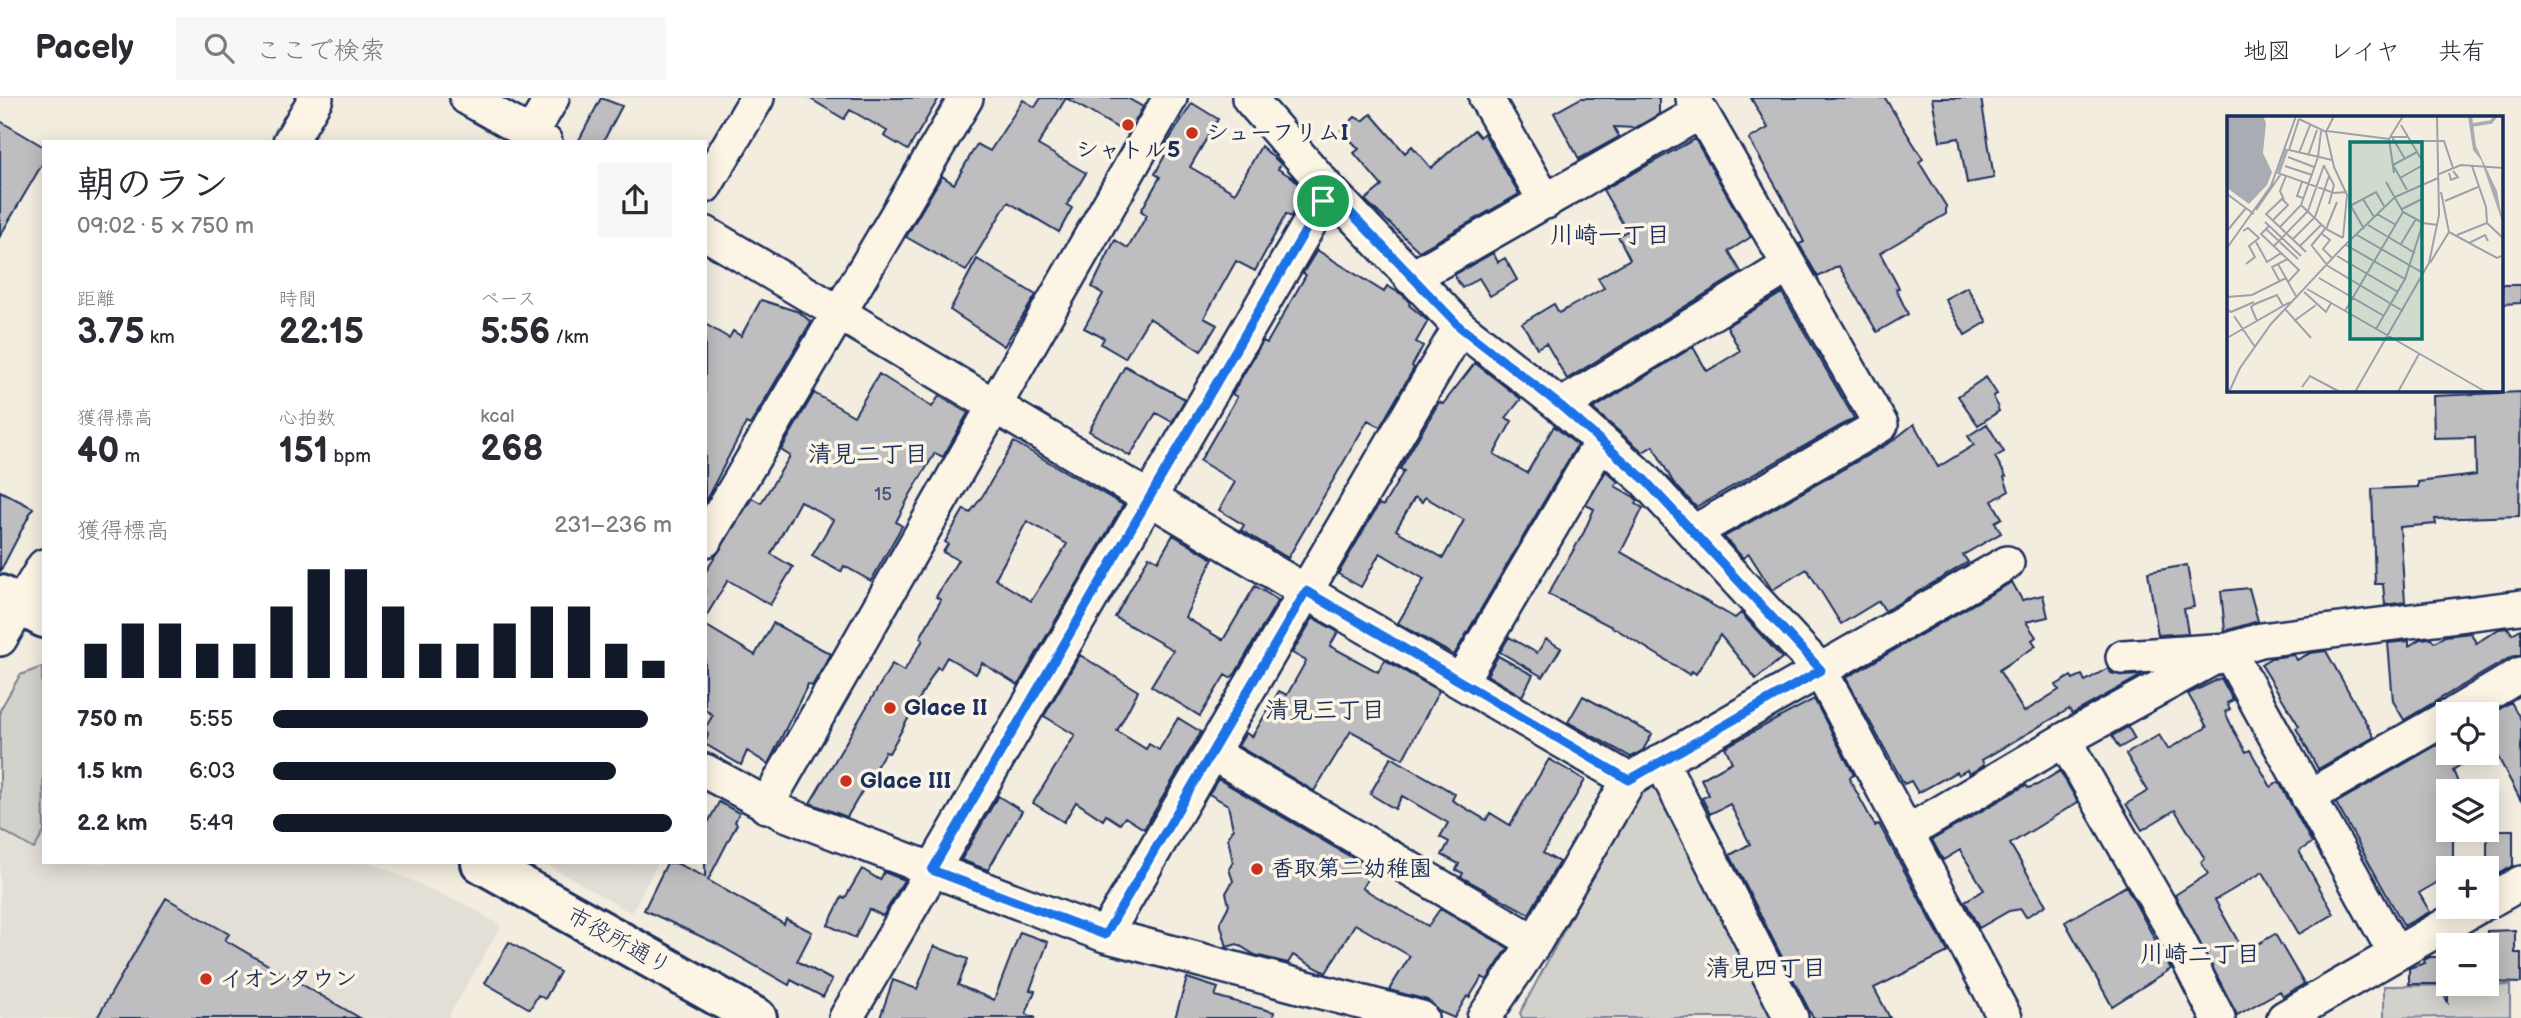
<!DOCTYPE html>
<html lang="ja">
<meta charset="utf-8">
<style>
body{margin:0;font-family:"Balsamiq Sans","Klee One",sans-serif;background:#f7f7f7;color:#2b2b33;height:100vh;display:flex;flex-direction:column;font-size:26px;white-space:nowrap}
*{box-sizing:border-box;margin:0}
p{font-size:23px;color:#7c7c81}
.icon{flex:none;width:38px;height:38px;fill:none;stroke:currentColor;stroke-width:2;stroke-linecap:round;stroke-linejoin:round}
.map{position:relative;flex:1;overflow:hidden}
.drawer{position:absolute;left:42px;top:42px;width:665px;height:724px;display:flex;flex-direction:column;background:#fff;border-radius:0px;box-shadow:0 4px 18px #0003}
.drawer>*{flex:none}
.tools{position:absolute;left:2436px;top:604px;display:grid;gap:14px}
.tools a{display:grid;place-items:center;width:63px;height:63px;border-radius:0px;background:#fff;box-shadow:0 4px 18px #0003;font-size:35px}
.pin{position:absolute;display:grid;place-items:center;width:60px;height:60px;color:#fff;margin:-30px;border:4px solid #fff;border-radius:50%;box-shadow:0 2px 7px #0007}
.round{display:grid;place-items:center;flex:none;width:74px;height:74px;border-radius:0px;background:#f7f7f7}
.headline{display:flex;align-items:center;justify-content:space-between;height:119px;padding:0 35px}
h1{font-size:38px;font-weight:700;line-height:52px}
.figures{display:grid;grid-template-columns:repeat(3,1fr);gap:10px;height:119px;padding:7px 35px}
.figures div{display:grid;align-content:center}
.figures b{font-size:35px;font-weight:700}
.figures small{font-size:19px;font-weight:400}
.figures p{font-size:19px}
.chart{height:196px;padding:14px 35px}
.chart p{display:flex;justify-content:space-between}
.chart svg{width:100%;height:126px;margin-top:7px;stroke:#111827;stroke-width:6}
ul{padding:0 35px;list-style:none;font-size:23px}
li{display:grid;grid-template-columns:112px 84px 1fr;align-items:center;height:52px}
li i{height:18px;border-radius:9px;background:#111827}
header{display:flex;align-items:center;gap:42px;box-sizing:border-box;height:98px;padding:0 35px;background:#fff;border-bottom:2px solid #e1e1e2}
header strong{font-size:33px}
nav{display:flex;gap:38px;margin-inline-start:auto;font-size:24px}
.search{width:490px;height:63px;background:#f7f7f7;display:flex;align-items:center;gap:18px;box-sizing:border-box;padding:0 24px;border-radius:0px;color:#7c7c81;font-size:26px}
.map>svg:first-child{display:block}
.built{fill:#e3dfd6}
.green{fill:#d3d1cc;stroke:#778095;stroke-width:2}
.building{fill:#bebec0;stroke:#1b2f5e;stroke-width:2;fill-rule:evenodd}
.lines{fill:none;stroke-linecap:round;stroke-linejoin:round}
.minor-casing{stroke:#1b2f5e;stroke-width:38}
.major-casing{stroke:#1b2f5e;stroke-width:44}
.minor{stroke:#fcf5e5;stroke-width:33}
.major{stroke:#fcf5e5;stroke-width:38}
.route-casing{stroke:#fff;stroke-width:14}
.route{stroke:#1a73e8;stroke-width:9}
.poi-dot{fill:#c8321e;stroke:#fcf5e5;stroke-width:2.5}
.labels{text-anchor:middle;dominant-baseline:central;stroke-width:7;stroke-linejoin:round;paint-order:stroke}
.number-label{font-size:19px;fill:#445376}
.poi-label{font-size:23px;font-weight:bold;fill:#1b2f5e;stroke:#fcf5e5;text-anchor:start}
.street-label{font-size:23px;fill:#1b2f5e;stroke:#fcf5e5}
.neighbourhood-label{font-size:24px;font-weight:bold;fill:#1b2f5e;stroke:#fcf5e5}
.inset-river{fill:none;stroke:#a9acb3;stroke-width:3.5}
.inset-road{fill:none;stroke:#9da1ac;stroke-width:2}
.view{fill:#0f766e;fill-opacity:0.15;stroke:#0f766e;stroke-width:3.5}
.inset-edge{fill:none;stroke:#1b2f5e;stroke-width:3.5}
</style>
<header>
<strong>Pacely</strong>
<div class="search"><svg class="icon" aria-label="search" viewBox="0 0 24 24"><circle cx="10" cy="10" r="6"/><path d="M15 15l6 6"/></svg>ここで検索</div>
<nav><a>地図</a><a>レイヤ</a><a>共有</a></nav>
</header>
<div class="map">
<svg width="2521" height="920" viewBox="0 0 2521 920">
<rect width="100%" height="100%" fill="#f3ede0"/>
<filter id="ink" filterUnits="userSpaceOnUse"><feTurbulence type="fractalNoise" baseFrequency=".0143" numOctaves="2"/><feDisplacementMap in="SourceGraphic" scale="14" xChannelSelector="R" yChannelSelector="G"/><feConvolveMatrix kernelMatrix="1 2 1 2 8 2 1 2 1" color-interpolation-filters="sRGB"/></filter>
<g filter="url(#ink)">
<path class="built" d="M42,569L44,765H372L468,808L501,828L448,920H0V612L20,577Z
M545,765H658L631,815Z"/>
<path class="green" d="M42,569L44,734L34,751L0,731V612L20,577Z
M1657,684L1783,920H1522L1520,915L1638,693Z
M2510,887V918L2384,920V888Z"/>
<path class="building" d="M601,0L622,8L603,44H578Z
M809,0H939L908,52L884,38L887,33L850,12L844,21Z
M1041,0H1066L1038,47L1086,75L1067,107L1072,110L1059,134L1008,104L966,173L906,139L942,78L954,86L977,46L990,53L1023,2L1035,9Z
M1066,0H1127L1143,9L1128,36Z
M1581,0H1659V16L1635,30L1614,29L1619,39L1579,61L1554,15Z
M1751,0H1885L1923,61L1919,64L1946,108V116L1880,155L1899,190L1896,191L1908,216L1877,234L1839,168L1818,179L1799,146L1804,144L1782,99L1749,41L1768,30Z
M1932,0H1981L1994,80L1967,85L1959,40L1940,43Z
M1192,5L1218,21L1190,69L1235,95L1261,48L1281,66L1278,71L1293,80L1305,94L1291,119L1286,116L1255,173L1236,163L1204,220L1217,227L1201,253L1149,220L1125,260L1101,246L1104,240L1084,230L1103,196L1092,189L1115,142L1128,150L1147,117L1141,113L1160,79L1155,76L1165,57L1161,55Z
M1371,16L1405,55L1412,48L1431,70L1474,32L1480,39L1484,35L1519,96L1419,153L1365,102L1382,88L1354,55L1359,51L1341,32L1355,19L1363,23Z
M0,23L44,49V63L0,138Z
M1695,41L1751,139L1729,153L1741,174L1567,281L1546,245L1537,250L1522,225L1554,206L1559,215L1604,190L1598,180L1630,161L1618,138L1627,133L1603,92Z
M1317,152L1384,194L1387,188L1403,197L1410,205L1409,207L1428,223L1416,244L1423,248L1412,268L1414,270L1380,329L1368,322L1288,460L1241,432L1244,427L1219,412L1235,384L1200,363L1237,299L1232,296L1263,243L1267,245L1306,177L1303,175Z
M1493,155L1498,164L1505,160L1517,182L1490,198L1479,180L1462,190L1454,177Z
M977,161L1036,197L1004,248L950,212Z
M2502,187H2521V205L2502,206Z
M1967,189L1987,224L1965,237L1945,201Z
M1782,195L1854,320L1696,409L1673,384L1653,348L1643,354L1593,311L1693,249L1707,273L1740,253L1727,228Z
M761,202L799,214L811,224L750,327L746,325L705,404V226L729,240L733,233L741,238Z
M1475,265L1521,301L1506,320L1512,323L1494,356L1527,375L1554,328L1577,347L1454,557L1398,525L1424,481L1380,455L1361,489L1338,476L1379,406L1383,408L1404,373L1400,371L1439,304L1443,306ZM1415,399L1422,404L1425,399L1464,422L1443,460L1396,432Z
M1125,268L1185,301L1172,324L1156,315L1130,358L1089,333Z
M879,276L932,309L939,298L968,315L943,359L935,355L910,397L896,424L902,428L871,483L844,468L841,474L812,458L833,422L800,403L771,456L793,469L770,507L728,482L705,520V475L752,400L761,405L790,358L781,352L814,295L854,318Z
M1986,279L1997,296L1993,298L1999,313L1978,327L1958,298Z
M2521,294L2519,418L2435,421L2436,426L2400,429L2405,504L2385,507L2383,486H2375L2372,391L2418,389V384L2476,377L2475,339L2434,340L2433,298Z
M1914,326L1938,369L1974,347L1968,338L1987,326L2004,354L1995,359L2006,378L2004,379L2009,393L1992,403L2002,420L1995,424L2001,435L1963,457L1968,464L1938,482L1885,513L1879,503L1841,526L1807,471L1772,492L1749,456L1743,460L1724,439L1891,344Z
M1014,344L1123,407L1018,587L982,565L976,576L947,559L940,571L937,569L889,655L885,654L847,719L810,705L892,566L904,573L923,542L920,540L941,502L936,499L958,462L943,454L948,446L945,444L964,411L970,415L983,397ZM1027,423L1067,446L1031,503L995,481Z
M1606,373L1618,384L1615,388L1634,399L1638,403L1636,406L1643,410L1621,454L1735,520L1741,515L1782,560L1756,581L1720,537L1696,576L1692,573L1690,577L1616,531L1548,496L1584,434L1594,411L1586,407Z
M0,393L33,410L0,474Z
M1173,437L1213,461L1185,519L1223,542L1255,488L1278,502L1235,576L1230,580L1225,577L1200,618L1151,588L1173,552L1115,519L1149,458L1158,463Z
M2187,467L2194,509L2184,511L2188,535L2158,537L2148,474Z
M2012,484L2022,502L2043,497L2048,519L2026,524L2036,539L2032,542L2036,548L1999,572L2024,614L2059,592L2056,587L2071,578L2073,581L2082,577L2085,583L2108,570L2111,575L2124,578L2142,577L2072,616L2069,611L1982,662L1984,667L1969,676L1967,672L1958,677L1956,674L1918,695L1911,683L1904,686L1846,580Z
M2249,490L2258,523L2225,533L2221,493Z
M1313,520L1338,534L1330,548L1378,574L1385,562L1439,593L1403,661L1351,633L1314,693L1238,648L1246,635L1252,639L1279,593L1287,597L1306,563L1292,555Z
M773,525L831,556L812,588L808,586L768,666L747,653L741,667L705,646L708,637L705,630L713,617L705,612V527L755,557Z
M2508,530L2512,536L2521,531V557L2511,559L2404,622L2393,603L2388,545L2409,543V548L2420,541L2431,540L2434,544L2445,538L2471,535L2476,545L2499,531Z
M1509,539L1537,555L1546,541L1561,550L1543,579L1500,554Z
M2326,553L2374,639L2318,671L2296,630L2299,628L2261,566L2271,560L2294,557L2297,562L2310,555Z
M1080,557L1138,593L1117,633L1146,651L1149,646L1159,652L1178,620L1201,634L1144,731L1125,719L1120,726L1106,717L1103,722L1076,704L1064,724L1033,705L1075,637L1044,618Z
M1498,558L1533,577L1522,598L1487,577Z
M2221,580L2233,602L2227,605L2230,611L2225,614L2233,631L2246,654L2250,652L2271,689L2279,684L2312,745L2299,753L2334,816L2299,836L2263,774L2215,802L2244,854L2275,836L2304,886L2283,898L2280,893L2237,917L2175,797L2208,776L2201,764L2205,761L2175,712L2142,732L2126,706L2148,693L2126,656L2159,637L2168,651L2207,629L2188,596Z
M1583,598L1652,636L1643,652L1631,659L1568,624Z
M1814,601L1854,677L1850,679L1851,684L1875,728L1879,726L1948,854L1874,890L1890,920H1813L1730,757L1750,746L1730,706L1710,716L1702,700L1709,697L1701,681L1732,664L1725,649Z
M2511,604L2521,622V703L2495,653L2487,658V619Z
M2128,629L2135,641L2119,650L2112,638Z
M2439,646L2444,654H2480L2453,672L2461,693H2448V732H2453V770H2448V778L2419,795L2430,814L2404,828L2336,705Z
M1391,659L1455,696L1452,702L1486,722L1490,715L1510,727L1549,661L1585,682L1543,755L1559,764L1529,816L1461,779L1463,775L1456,772L1459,766L1442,757L1449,744L1440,739L1448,725L1402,698L1395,711L1370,696Z
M2060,673L2078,704L2010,746L2046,807L2026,819L2021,811L2009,813L1979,830L1965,803L1984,792L1960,752L1943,762L1932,742L2026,687L2028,690L2037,687Z
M1218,681L1373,772L1362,790L1428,828L1440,811L1508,850L1487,882L1482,879L1469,900L1467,898L1454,920L1438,913L1427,902L1389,892L1410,858L1355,826L1326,875L1293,857L1288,865L1255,857L1237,846L1227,849L1220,824L1229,807L1226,795L1233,783L1229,771L1233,764L1228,740L1233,731L1228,707L1209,696Z
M998,698L1022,713L988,772L961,762Z
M719,704L739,715L735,724L737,726L708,782L784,826L786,821L812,834L797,863L832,882L823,899L791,882L789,887L715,845L644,812L667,765H676L705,779V730Z
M2487,732H2513V768L2487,782Z
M862,771L880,782L884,774L904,782L883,818L869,811L855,840L828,827L842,799L845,800Z
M2126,788L2171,871L2112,908L2065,824Z
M166,800L229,836L225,842L360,920H97Z
M2515,832V855H2521V885L2487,884V833Z
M1020,834L1048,844L1030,892L1035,893L1026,916L1036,920H880L893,882L917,891L934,848L968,861L958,887L994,902Z
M509,844L560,874L545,901L538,897L530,911L485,885Z
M2430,859H2448V904L2437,886H2409V870L2425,865L2424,862Z
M1187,880L1218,890L1215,898L1274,914L1273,920H1175Z"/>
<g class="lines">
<defs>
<path id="minor" d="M467,0L545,44
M1249,0L1329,92L1460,229L1561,308L1644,381L1820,572L2005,920
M1486,0L1546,104
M1693,0L1881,327L1694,434
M290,44L316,0
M526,44L552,0
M705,88L757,0
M705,135L1305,493L1629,682
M1411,180L1699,15
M1561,308L1788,168
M705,442L966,0
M0,541L44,468
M2123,559L2228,552L2261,542L2521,509
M1462,581L1601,344
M2454,616L2521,576
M2064,642L2172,830L2218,920
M1212,655L1535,844
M1661,663L1791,920
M705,673L783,715L1105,837L1421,920
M2308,699L2448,619
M766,708L1170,0
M1908,734L2064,642L2228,552L2395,855
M2487,804L2521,785
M1105,837L1460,229
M846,920L1329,92
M1484,920L1535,844L1629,682L2007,465
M2284,920L2479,808"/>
<path id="major" d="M0,497L44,520
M481,765L757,920"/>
</defs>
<use href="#minor" class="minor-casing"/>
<use href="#major" class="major-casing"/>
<use href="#minor" class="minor"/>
<use href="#major" class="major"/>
</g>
</g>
<g class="lines" filter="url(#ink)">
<defs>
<path id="route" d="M1329,92L1460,229L1561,308L1644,381L1821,572L1629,682L1306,493L1105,837L932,772Z"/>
</defs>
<use href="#route" class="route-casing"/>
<use href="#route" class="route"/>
</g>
<g class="poi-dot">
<circle cx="1128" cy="27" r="7"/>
<circle cx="1192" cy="35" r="7"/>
<circle cx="890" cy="610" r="7"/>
<circle cx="846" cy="683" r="7"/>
<circle cx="1257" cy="771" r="7"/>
<circle cx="206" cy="881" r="7"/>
</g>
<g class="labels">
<g class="number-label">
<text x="883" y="396">15</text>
</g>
<g class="poi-label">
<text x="1206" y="35">シューフリムI</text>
<text x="1128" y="52" text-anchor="middle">シャトル5</text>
<text x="904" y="610">Glace II</text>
<text x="860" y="683">Glace III</text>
<text x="1271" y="771">香取第二幼稚園</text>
<text x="220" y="881">イオンタウン</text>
</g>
<g class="street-label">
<text transform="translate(619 843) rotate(29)">市役所通り</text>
</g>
<g class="neighbourhood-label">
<text x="1610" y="137">川崎一丁目</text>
<text x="868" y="356">清見二丁目</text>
<text x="1325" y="612">清見三丁目</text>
<text x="2200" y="856">川崎二丁目</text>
<text x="1766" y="870">清見四丁目</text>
</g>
</g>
<g transform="translate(2227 18)">
<rect width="276" height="276" fill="#f3ede0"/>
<path d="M0,0H36L39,7L36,37L45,56L40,69L22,88L0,72ZM241,0H245L249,30L270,75L276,108L254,44L246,34Z" fill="#a9acb3"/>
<path class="inset-river" d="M245,9L264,6L269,0M51,58L60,33"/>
<path class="inset-road" d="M72,3L62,34L105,44M72,3L99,16L107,0M100,15L162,23L176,0M99,16L107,51L120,79L116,122M162,23L167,57M184,25H217L226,52M72,37L83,9M81,40L90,14M61,41L87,51M178,43L165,21H182M58,50L85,59M97,50L107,69L102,88M245,50L259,91L260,107L277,123M222,57L224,64L231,61L226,55M212,58L234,49L277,52M173,62L196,49M75,66L70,80L76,82M159,66L176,96L196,107L211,109M180,74L166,49L190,36M0,78L27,98M136,83L147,101M57,84L53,75L59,60M218,85L251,71M74,89L99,113L116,122M124,90L137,113M121,91L149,76L157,90M175,93L197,82M29,94L54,58L107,77L120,76M150,98L169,109M46,104L61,89L55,83L39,98L79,136M38,106L74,140M141,109L188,137M42,110L34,118L72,154L61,166M53,111L74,89L91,41L94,15M39,113L71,143M99,113L110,86M0,115L19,92M16,115L21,112L32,122L22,130L28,141L19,148M222,116L270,142L277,139M95,118L103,124L96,133L106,143M130,119L196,157M230,119L260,107M66,123L88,101L102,60M29,126L40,146L54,137M242,127L258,119L261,125M174,128L189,103M119,129L178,163M47,130L81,95L97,49M73,130L95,108M84,130L98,113M85,130L101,150L176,195M0,132L44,70L69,0M110,140L171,176M61,143L51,148L70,182M203,147L222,116L214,76M51,148L45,151L53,166M92,162L157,200M80,173L259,276M77,176L99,196L104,187M0,181L25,179L59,162M0,193L4,196L27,186M58,193L84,222M118,195L176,96M7,200L28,231M30,205L24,191L28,188L50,179L56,190M67,205L89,189M149,213L178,163L196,107V46L174,9M0,222L63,186M75,271L83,260L113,276M2,276L13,252L44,208L115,132L168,81L211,62M128,276L202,147L212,99L210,0M171,276L192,238"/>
<path class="view" d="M123,26H195V223H123Z"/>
<rect width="276" height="276" class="inset-edge"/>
</g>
</svg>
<div class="tools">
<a><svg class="icon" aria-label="locate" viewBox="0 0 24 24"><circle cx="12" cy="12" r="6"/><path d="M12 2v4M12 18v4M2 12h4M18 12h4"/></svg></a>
<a><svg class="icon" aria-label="layers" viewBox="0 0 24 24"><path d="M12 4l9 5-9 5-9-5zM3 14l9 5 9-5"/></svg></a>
<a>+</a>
<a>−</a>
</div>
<div class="pin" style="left:1323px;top:103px;background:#1e9e55"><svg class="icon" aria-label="arrive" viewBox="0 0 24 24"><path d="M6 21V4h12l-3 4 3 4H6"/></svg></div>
<section class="drawer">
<div class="headline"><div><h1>朝のラン</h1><p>09:02 · 5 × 750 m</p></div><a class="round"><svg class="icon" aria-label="share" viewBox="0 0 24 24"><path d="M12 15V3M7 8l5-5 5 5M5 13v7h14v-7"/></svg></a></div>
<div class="figures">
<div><p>距離</p><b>3.75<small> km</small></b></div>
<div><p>時間</p><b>22:15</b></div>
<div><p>ペース</p><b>5:56<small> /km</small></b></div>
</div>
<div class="figures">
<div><p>獲得標高</p><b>40<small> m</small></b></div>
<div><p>心拍数</p><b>151<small> bpm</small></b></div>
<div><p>kcal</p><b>268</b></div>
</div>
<div class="chart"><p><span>獲得標高</span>231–236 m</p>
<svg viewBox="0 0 160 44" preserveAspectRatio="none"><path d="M5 44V32M15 44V25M25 44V25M35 44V32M45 44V32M55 44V19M65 44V6M75 44V6M85 44V19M95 44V32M105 44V32M115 44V25M125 44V19M135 44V19M145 44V32M155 44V38"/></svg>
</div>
<ul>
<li><b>750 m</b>5:55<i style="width:94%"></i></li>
<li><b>1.5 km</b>6:03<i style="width:86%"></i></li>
<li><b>2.2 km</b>5:49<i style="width:100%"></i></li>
</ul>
</section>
</div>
